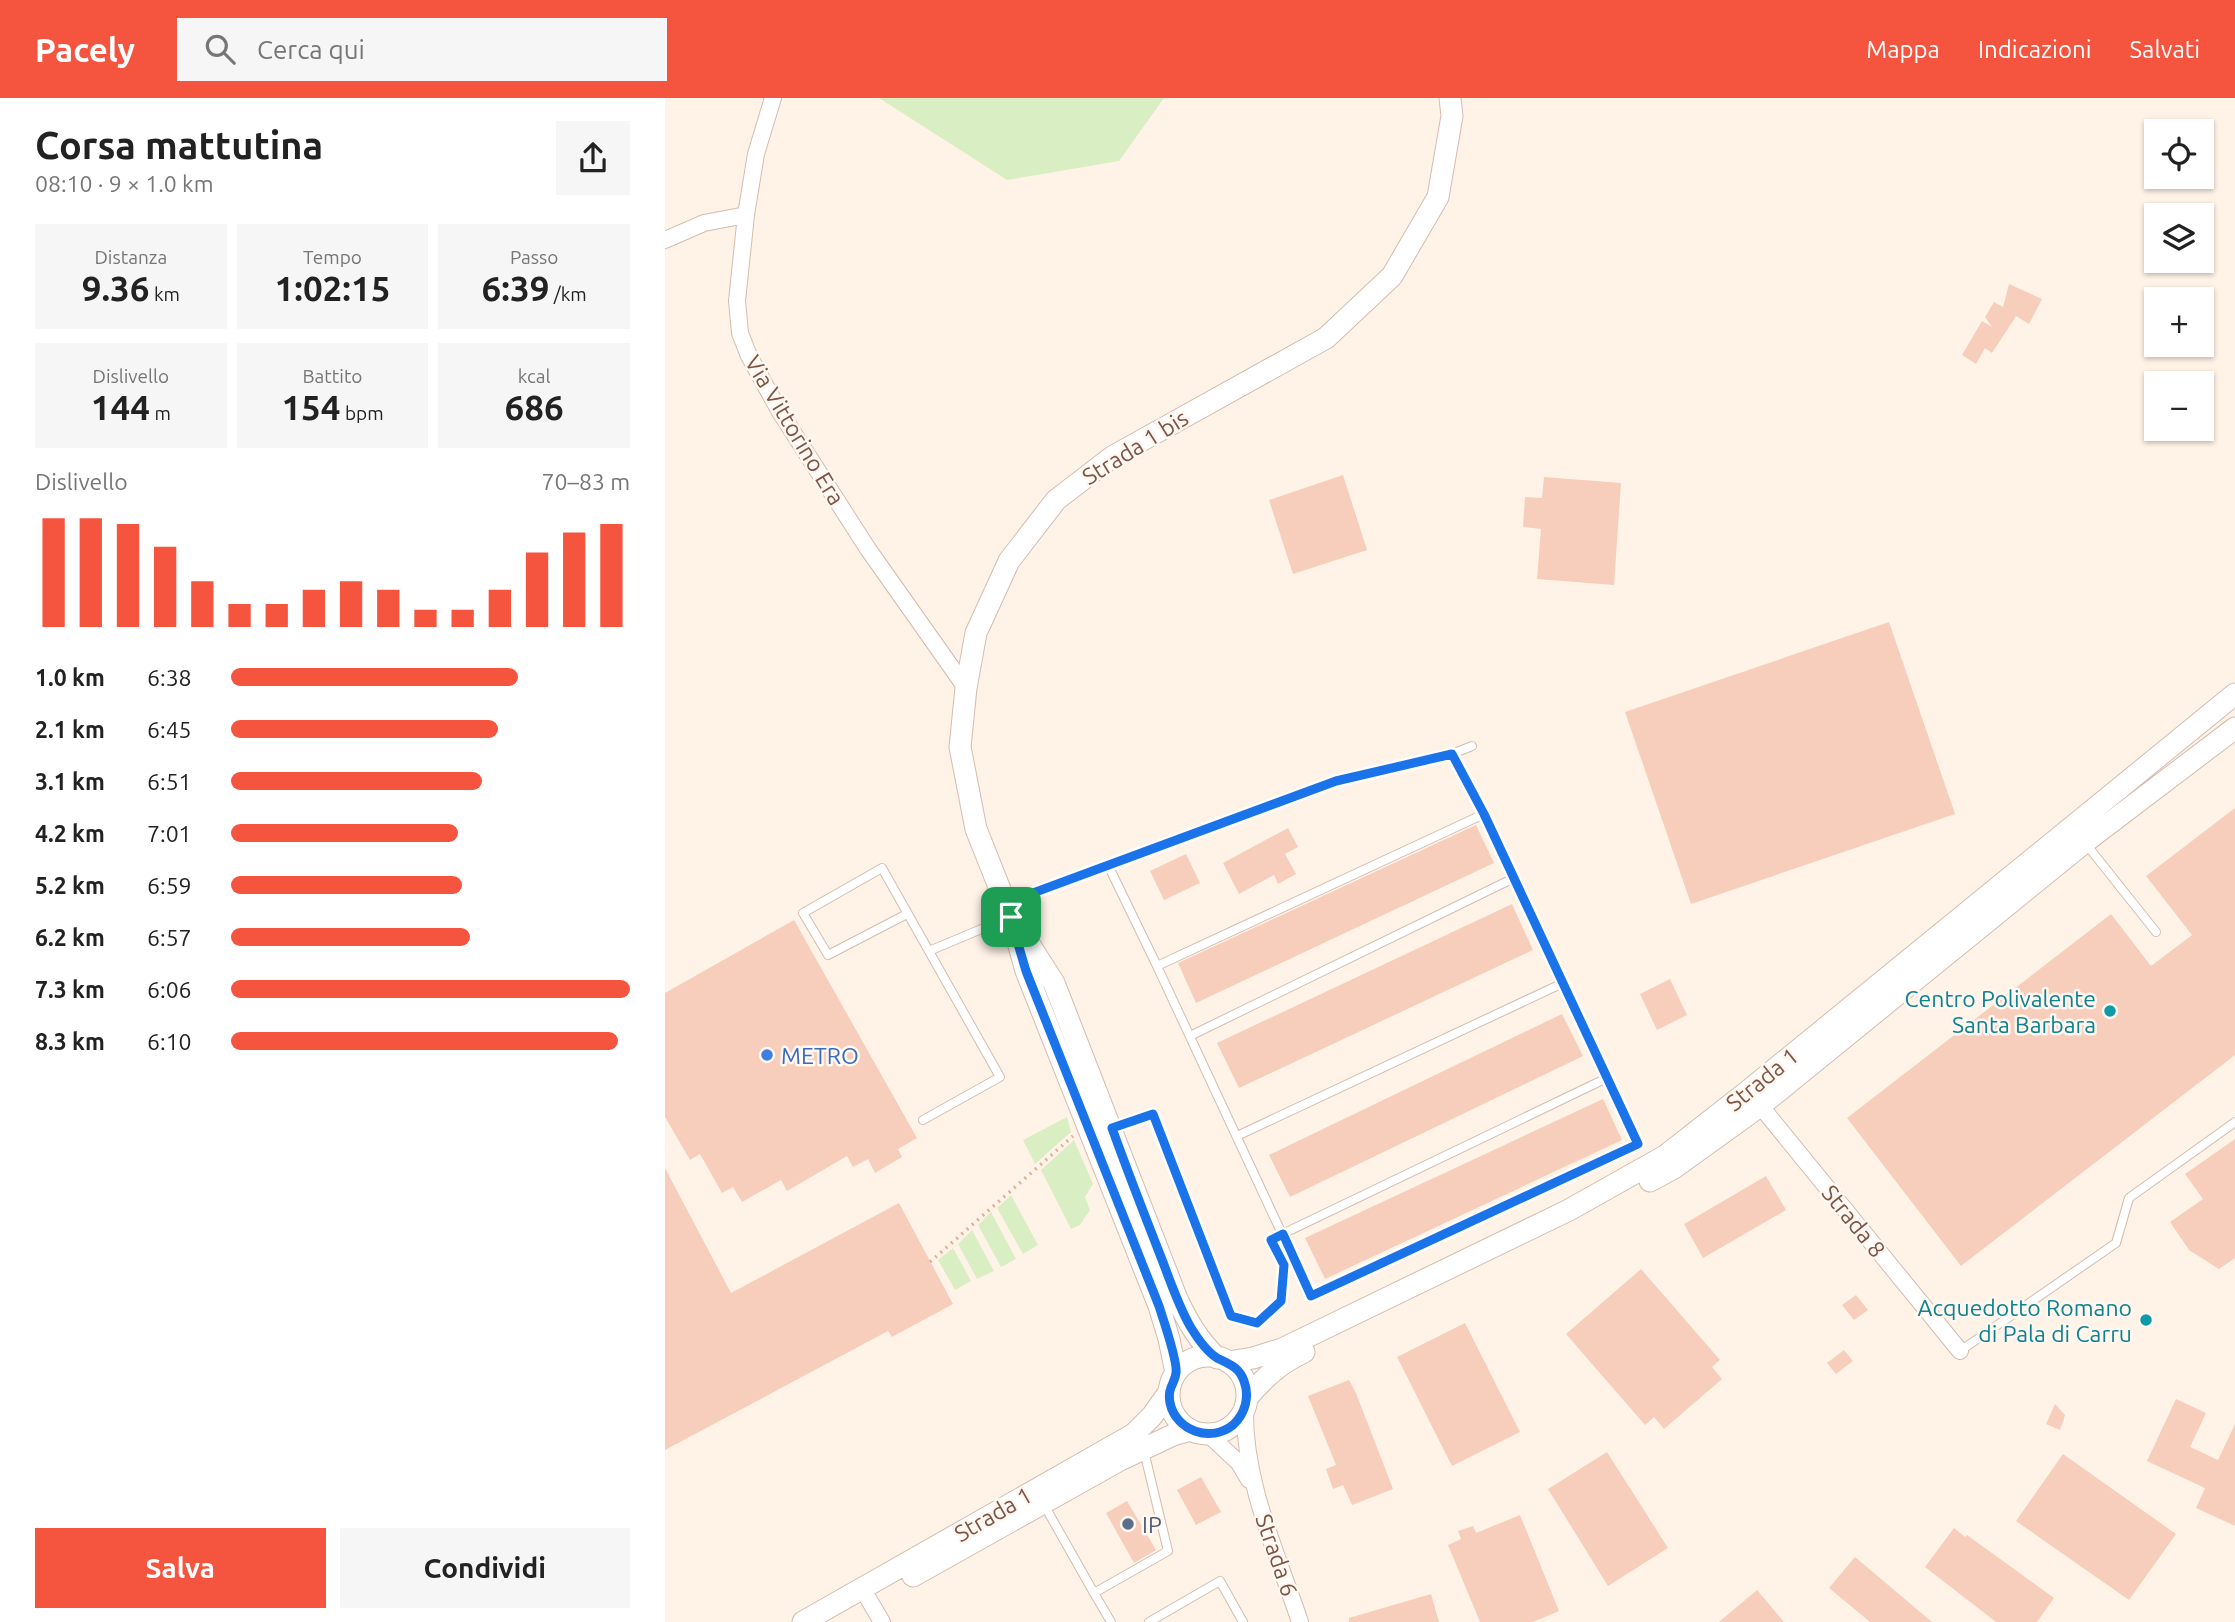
<!DOCTYPE html>
<html lang="it">
<meta charset="utf-8">
<style>
body{margin:0;font-family:Ubuntu,sans-serif;background:#f6f6f6;color:#222;height:100vh;display:flex;flex-direction:column;font-size:26px;white-space:nowrap}
*{box-sizing:border-box;margin:0}
p{font-size:23px;color:#767676}
.icon{flex:none;width:38px;height:38px;fill:none;stroke:currentColor;stroke-width:2;stroke-linecap:round;stroke-linejoin:round}
.map{position:relative;flex:1;overflow:hidden}
.panel{display:flex;flex-direction:column;background:#fff;width:665px}
.panel>*{flex:none}
.controls{position:absolute;left:1479px;top:21px;display:grid;gap:14px}
.controls a{display:grid;place-items:center;width:70px;height:70px;border-radius:0px;background:#fff;box-shadow:0 2px 5px #0004;font-size:35px}
.pin{position:absolute;display:grid;place-items:center;width:60px;height:60px;color:#fff;margin:-30px;border-radius:14px;box-shadow:0 4px 10px #0006}
.round{display:grid;place-items:center;flex:none;width:74px;height:74px;border-radius:0px;background:#f6f6f6}
.overview{display:flex;align-items:center;justify-content:space-between;height:119px;padding:0 35px}
h1{font-size:38px;font-weight:700;line-height:52px}
.figures{display:grid;grid-template-columns:repeat(3,1fr);gap:10px;height:119px;padding:7px 35px}
.figures div{display:grid;align-content:center;border-radius:0px;background:#f6f6f6;text-align:center}
.figures b{font-size:35px;font-weight:700}
.figures small{font-size:19px;font-weight:400}
.figures p{font-size:19px}
.chart{height:196px;padding:14px 35px}
.chart p{display:flex;justify-content:space-between}
.chart svg{width:100%;height:126px;margin-top:7px;stroke:#f5553f;stroke-width:6}
.cta{display:flex;gap:14px;margin-top:auto;padding:14px 35px}
.cta a{flex:1;height:80px;border-radius:0px;background:#f5553f;color:#fff;font-size:28px;font-weight:700;line-height:80px;text-align:center}
.cta a+a{background:#f6f6f6;color:#222}
ul{padding:0 35px;list-style:none;font-size:23px}
li{display:grid;grid-template-columns:112px 84px 1fr;align-items:center;height:52px}
li i{height:18px;border-radius:9px;background:#f5553f}
header{display:flex;align-items:center;gap:42px;box-sizing:border-box;height:98px;padding:0 35px;background:#f5553f;color:#fff}
header strong{font-size:33px}
nav{display:flex;gap:38px;margin-inline-start:auto;font-size:24px}
.search{width:490px;height:63px;background:#f6f6f6;display:flex;align-items:center;gap:18px;box-sizing:border-box;padding:0 24px;border-radius:0px;color:#767676;font-size:26px}
main{display:flex;flex:1;min-height:0}
.map>svg:first-child{display:block}
.green{fill:#d9efc3}
.building{fill:#f7cdbb}
.lines{fill:none;stroke-linecap:round;stroke-linejoin:round}
.service-casing{stroke:#d5bbae;stroke-width:10}
.minor-casing{stroke:#d5bbae;stroke-width:18}
.tertiary-casing{stroke:#d5bbae;stroke-width:23}
.path{stroke:#ddb09d;stroke-width:3.5;stroke-dasharray:2 5;stroke-linecap:butt}
.service{stroke:#fff;stroke-width:8}
.minor{stroke:#fff;stroke-width:16}
.tertiary{stroke:#fff;stroke-width:21}
.route-casing{stroke:#fff;stroke-width:14}
.route{stroke:#1a73e8;stroke-width:9}
.culture-dot{fill:#0f9aa8;stroke:#fff7f0;stroke-width:2.5}
.shop-dot{fill:#3f7fe0;stroke:#fff7f0;stroke-width:2.5}
.service-dot{fill:#5c6f8a;stroke:#fff7f0;stroke-width:2.5}
.labels{text-anchor:middle;dominant-baseline:central;stroke-width:5;stroke-linejoin:round;paint-order:stroke}
.street-label{font-size:23px;fill:#7c5547;stroke:#fff7f0}
.culture-label{font-size:23px;fill:#0d838f;stroke:#fff7f0;text-anchor:end}
.shop-label{font-size:23px;fill:#366cbe;stroke:#fff7f0;text-anchor:start}
.service-label{font-size:23px;fill:#4e5e75;stroke:#fff7f0;text-anchor:start}
</style>
<header>
<strong>Pacely</strong>
<div class="search"><svg class="icon" aria-label="search" viewBox="0 0 24 24"><circle cx="10" cy="10" r="6"/><path d="M15 15l6 6"/></svg>Cerca qui</div>
<nav><a>Mappa</a><a>Indicazioni</a><a>Salvati</a></nav>
</header>
<main>
<section class="panel">
<div class="overview"><div><h1>Corsa mattutina</h1><p>08:10 · 9 × 1.0 km</p></div><a class="round"><svg class="icon" aria-label="share" viewBox="0 0 24 24"><path d="M12 15V3M7 8l5-5 5 5M5 13v7h14v-7"/></svg></a></div>
<div class="figures">
<div><p>Distanza</p><b>9.36<small> km</small></b></div>
<div><p>Tempo</p><b>1:02:15</b></div>
<div><p>Passo</p><b>6:39<small> /km</small></b></div>
</div>
<div class="figures">
<div><p>Dislivello</p><b>144<small> m</small></b></div>
<div><p>Battito</p><b>154<small> bpm</small></b></div>
<div><p>kcal</p><b>686</b></div>
</div>
<div class="chart"><p><span>Dislivello</span>70–83 m</p>
<svg viewBox="0 0 160 44" preserveAspectRatio="none"><path d="M5 44V6M15 44V6M25 44V8M35 44V16M45 44V28M55 44V36M65 44V36M75 44V31M85 44V28M95 44V31M105 44V38M115 44V38M125 44V31M135 44V18M145 44V11M155 44V8"/></svg>
</div>
<ul>
<li><b>1.0 km</b>6:38<i style="width:72%"></i></li>
<li><b>2.1 km</b>6:45<i style="width:67%"></i></li>
<li><b>3.1 km</b>6:51<i style="width:63%"></i></li>
<li><b>4.2 km</b>7:01<i style="width:57%"></i></li>
<li><b>5.2 km</b>6:59<i style="width:58%"></i></li>
<li><b>6.2 km</b>6:57<i style="width:60%"></i></li>
<li><b>7.3 km</b>6:06<i style="width:100%"></i></li>
<li><b>8.3 km</b>6:10<i style="width:97%"></i></li>
</ul>
<div class="cta"><a>Salva</a><a>Condividi</a></div>
</section>
<div class="map">
<svg width="1570" height="1524" viewBox="0 0 1570 1524">
<rect width="100%" height="100%" fill="#fff3e7"/>
<path class="green" d="M214,0H499L454,63L342,82Z
M402,1019L406,1034L370,1066L358,1042Z
M409,1042L428,1086L420,1099L425,1112L415,1127L406,1131L376,1072Z
M346,1097L373,1147L358,1156L332,1110Z
M326,1114L351,1161L336,1169L313,1127Z
M307,1132L329,1173L312,1181L293,1146Z
M288,1150L306,1183L290,1192L273,1162Z"/>
<path class="building" d="M1344,186L1377,201L1364,226L1351,218L1327,255L1320,250L1311,266L1297,257L1317,223L1327,229L1320,219L1329,204L1338,209Z
M678,377L702,452L628,476L604,402Z
M879,379L956,385L949,487L872,481L876,431L858,429L860,399L877,400Z
M1224,524L1290,716L1026,806L960,614Z
M1570,710V957L1296,1168L1182,1020L1446,816L1486,868L1527,837L1481,778Z
M811,727L829,765L531,905L513,865Z
M623,730L633,749L620,756L631,776L613,786L609,777L574,796L558,765Z
M521,756L535,785L499,802L485,773Z
M847,806L868,852L574,990L552,945Z
M129,822L252,1040L233,1051L237,1059L210,1075L203,1061L188,1069L182,1058L122,1093L116,1082L77,1104L68,1089L57,1095L35,1056L25,1062L0,1019V895Z
M1005,881L1022,917L992,932L975,896Z
M897,916L918,958L625,1099L604,1057Z
M938,1001L957,1042L660,1181L640,1140Z
M1570,1041V1160L1554,1171L1524,1152L1505,1124L1538,1101L1520,1076Z
M0,1070L66,1195L234,1105L288,1206L227,1239L223,1233L0,1352Z
M1101,1078L1121,1112L1038,1160L1019,1126Z
M976,1171L1055,1262L1047,1269L1057,1281L999,1331L989,1319L980,1327L901,1236Z
M1191,1197L1203,1212L1189,1222L1177,1207Z
M800,1225L855,1334L787,1368L732,1259Z
M1179,1252L1188,1263L1171,1276L1162,1265Z
M684,1282L691,1295L728,1391L687,1407L678,1387L668,1391L661,1371L671,1367L643,1298Z
M1511,1301L1541,1315L1525,1349L1553,1362L1570,1326V1428L1531,1410L1540,1390L1482,1363Z
M1390,1306L1400,1317L1395,1332L1381,1326Z
M942,1354L1003,1450L943,1488L883,1391Z
M1398,1356L1511,1436L1464,1502L1351,1423Z
M536,1379L556,1414L531,1427L512,1392Z
M462,1403L491,1452L469,1465L441,1415Z
M855,1417L894,1513L868,1524H815L783,1447L796,1441L793,1433L808,1428L811,1435Z
M1289,1430L1300,1439L1302,1437L1389,1500L1372,1524H1331L1260,1469Z
M1190,1459L1267,1524H1205L1164,1490Z
M1092,1492L1119,1524H1054Z
M766,1496L774,1524H684V1520Z"/>
<g class="lines">
<defs>
<path id="service" d="M787,656L819,716L973,1046L646,1198L492,868L819,716
M1421,746L1491,834
M443,767L492,868
M341,805L671,683L787,656L807,648
M242,816L163,857L138,815L217,770L335,979L258,1022
M264,853L345,819
M525,938L849,780
M448,1030L488,1016L566,1218L591,1225L616,1203L619,1167L605,1142L942,980
M572,1038L898,885
M1295,1253L1451,1145L1464,1100L1570,1024
M378,1405L429,1495L503,1453L479,1353
M429,1495L446,1524
M484,1524L555,1483L578,1524"/>
<path id="minor" d="M108,0L91,56L81,117L72,203L75,235L84,258L115,314L203,451L301,590
M0,142L39,125L81,117
M1089,1000L1295,1253
M580,1309C578,1383 612,1455 635,1524
M543,1336L574,1365L584,1382
M197,1490L217,1524"/>
<path id="tertiary" d="M357,835L389,885L512,1201C523,1224 533,1242 552,1260
M985,1083L1009,1070L1095,1008L1420,744L1570,630
M504 1297a39 39 0 1 1 78 0a39 39 0 1 1-78 0Z
M563,1264L588,1260L617,1251L904,1112L1000,1058L1083,993L1570,596
M511,1275L504,1241L494,1208L361,873L346,819L311,731L295,649L301,590L311,535L344,463L391,402L447,359L661,240L727,178L773,99L787,18L785,0
M582,1300C600,1279 614,1266 639,1254
M248,1478L455,1362L508,1337L526,1332
M138,1524L469,1336L487,1318L504,1294"/>
</defs>
<use href="#service" class="service-casing"/>
<use href="#minor" class="minor-casing"/>
<use href="#tertiary" class="tertiary-casing"/>
<path class="path" d="M265,1164L408,1038"/>
<use href="#service" class="service"/>
<use href="#minor" class="minor"/>
<use href="#tertiary" class="tertiary"/>
</g>
<g class="lines">
<defs>
<path id="route" d="M787,656L819,716L973,1046L646,1198L618,1136L606,1142L619,1167L616,1203L592,1225L566,1218L488,1016L447,1030C462,1072 478,1113 494,1154C504,1179 512,1205 525,1228C531,1238 541,1253 552,1260C564,1266 574,1269 579,1283C585,1299 580,1316 568,1327C546,1345 511,1333 505,1305C502,1289 510,1286 511,1275C513,1263 498,1221 494,1208L361,873L341,805L671,683Z"/>
</defs>
<use href="#route" class="route-casing"/>
<use href="#route" class="route"/>
</g>
<g class="culture-dot">
<circle cx="1445" cy="913" r="7"/>
<circle cx="1481" cy="1222" r="7"/>
</g>
<circle class="shop-dot" cx="102" cy="957" r="7"/>
<circle class="service-dot" cx="463" cy="1426" r="7"/>
<g class="labels">
<g class="street-label">
<text transform="translate(130 332) rotate(59)">Via Vittorino Era</text>
<text transform="translate(470 349) rotate(-32)">Strada 1 bis</text>
<text transform="translate(1097 981) rotate(-39)">Strada 1</text>
<text transform="translate(1189 1123) rotate(51)">Strada 8</text>
<text transform="translate(328 1416) rotate(-30)">Strada 1</text>
<text transform="translate(612 1457) rotate(71)">Strada 6</text>
</g>
<g class="culture-label">
<text x="1431" y="900">Centro Polivalente<tspan x="1431" dy="26">Santa Barbara</tspan></text>
<text x="1467" y="1209">Acquedotto Romano<tspan x="1467" dy="26">di Pala di Carru</tspan></text>
</g>
<g class="shop-label">
<text x="116" y="957">METRO</text>
</g>
<g class="service-label">
<text x="477" y="1426">IP</text>
</g>
</g>
</svg>
<div class="controls">
<a><svg class="icon" aria-label="locate" viewBox="0 0 24 24"><circle cx="12" cy="12" r="6"/><path d="M12 2v4M12 18v4M2 12h4M18 12h4"/></svg></a>
<a><svg class="icon" aria-label="layers" viewBox="0 0 24 24"><path d="M12 4l9 5-9 5-9-5zM3 14l9 5 9-5"/></svg></a>
<a>+</a>
<a>−</a>
</div>
<div class="pin" style="left:346px;top:819px;background:#1e9e55"><svg class="icon" aria-label="arrive" viewBox="0 0 24 24"><path d="M6 21V4h12l-3 4 3 4H6"/></svg></div>
</div>
</main>
